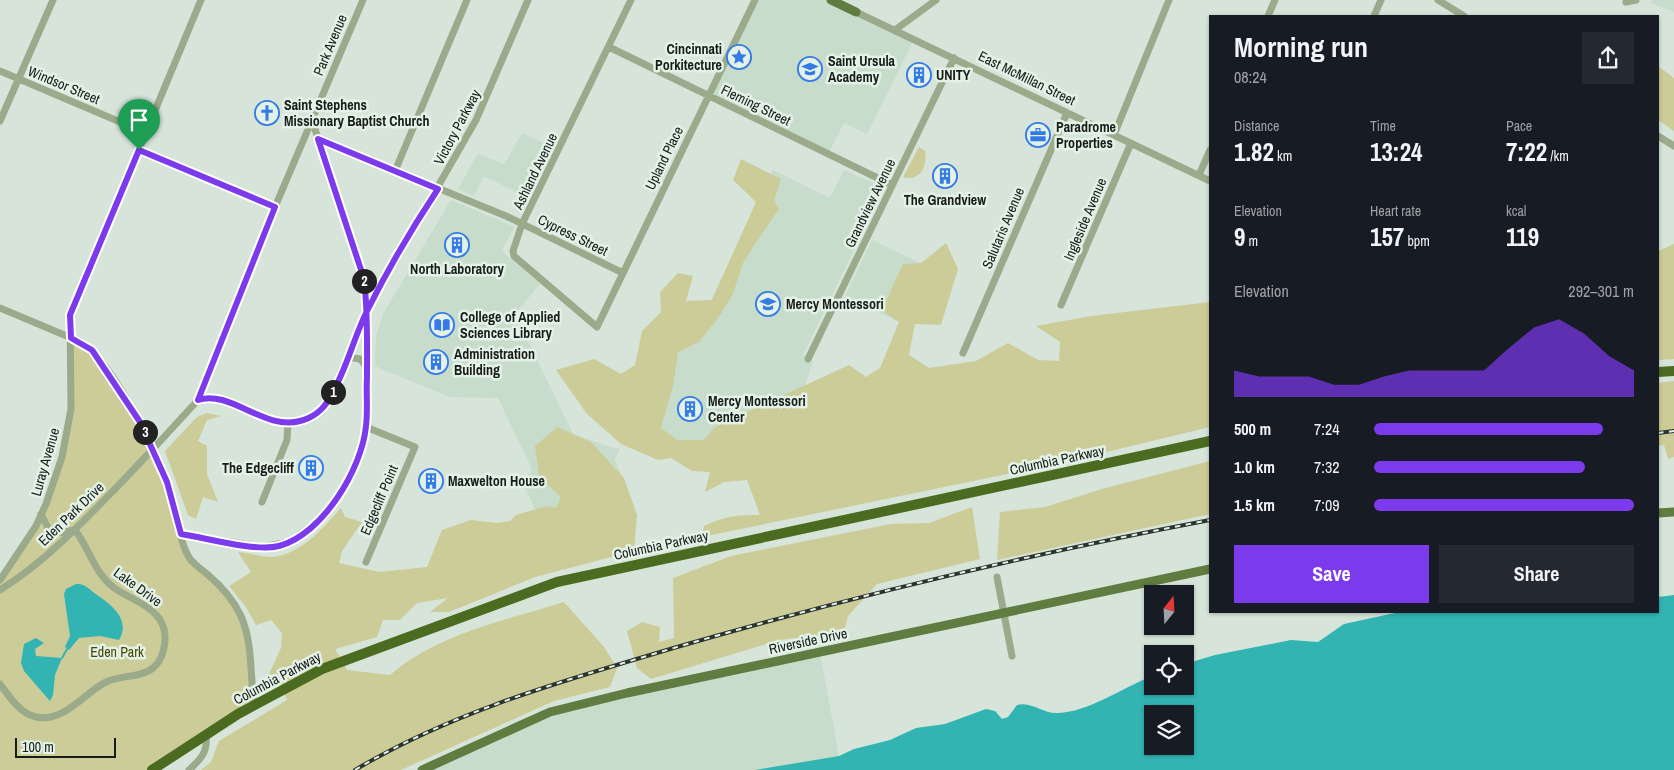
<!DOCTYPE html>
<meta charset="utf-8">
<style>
body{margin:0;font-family:"Archivo Narrow",sans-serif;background:#242831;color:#f1f3f6;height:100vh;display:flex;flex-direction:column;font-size:19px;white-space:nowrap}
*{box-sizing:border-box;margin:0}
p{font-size:16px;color:#9ea1a6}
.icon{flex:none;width:28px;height:28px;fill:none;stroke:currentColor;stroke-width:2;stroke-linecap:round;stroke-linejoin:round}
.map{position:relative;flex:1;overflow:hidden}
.sheet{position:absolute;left:1209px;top:15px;width:450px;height:598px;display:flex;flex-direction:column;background:#171b24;border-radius:0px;box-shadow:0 1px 4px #0004}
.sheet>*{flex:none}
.needle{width:32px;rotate:18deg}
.controls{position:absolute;left:1144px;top:585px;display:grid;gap:10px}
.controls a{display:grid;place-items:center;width:50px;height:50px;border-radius:0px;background:#171b24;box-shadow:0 1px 4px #0004;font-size:25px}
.scale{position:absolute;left:15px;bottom:12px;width:101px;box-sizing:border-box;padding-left:5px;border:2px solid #171c18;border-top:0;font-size:14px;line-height:18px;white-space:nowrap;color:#171c18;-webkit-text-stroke:4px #e3f1e6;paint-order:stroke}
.pin{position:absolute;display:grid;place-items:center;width:42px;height:42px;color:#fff;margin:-51px -21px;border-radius:50% 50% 50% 0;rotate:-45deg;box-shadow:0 0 5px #0007}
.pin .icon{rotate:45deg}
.km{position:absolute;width:25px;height:25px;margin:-12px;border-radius:50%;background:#222;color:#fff;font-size:14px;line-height:25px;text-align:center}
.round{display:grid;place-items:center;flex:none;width:52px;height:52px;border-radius:0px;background:#242831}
.overview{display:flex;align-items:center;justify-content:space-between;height:85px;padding:0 25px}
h1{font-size:28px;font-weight:700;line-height:38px}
.figures{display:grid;grid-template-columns:repeat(3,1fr);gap:8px;height:85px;padding:5px 25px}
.figures div{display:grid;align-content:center}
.figures b{font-size:25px;font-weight:700}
.figures small{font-size:14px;font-weight:400}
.figures p{font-size:14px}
.chart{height:140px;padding:10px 25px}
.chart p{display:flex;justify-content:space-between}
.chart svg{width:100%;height:90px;margin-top:5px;fill:#7c3aed;opacity:.7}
.button{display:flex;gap:10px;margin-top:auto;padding:10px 25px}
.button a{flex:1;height:58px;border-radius:0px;background:#7c3aed;color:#fff;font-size:20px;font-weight:700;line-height:58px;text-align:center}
.button a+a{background:#242831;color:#f1f3f6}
ul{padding:0 25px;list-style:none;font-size:16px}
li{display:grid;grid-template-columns:80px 60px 1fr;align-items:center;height:38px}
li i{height:12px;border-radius:6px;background:#7c3aed}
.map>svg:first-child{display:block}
.built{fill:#c7dccb}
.green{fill:#cccc98}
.water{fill:#32b4b3;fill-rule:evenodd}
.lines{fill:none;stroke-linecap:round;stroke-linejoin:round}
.stream{stroke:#32b4b3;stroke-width:2}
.minor{stroke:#9aaa8a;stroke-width:7}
.major{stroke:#607c40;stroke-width:9}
.highway{stroke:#4b6b21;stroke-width:10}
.rail-casing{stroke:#2d332e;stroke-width:4}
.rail{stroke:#e3f1e6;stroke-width:2;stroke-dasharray:5.5;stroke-linecap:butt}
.minor-bridge{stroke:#9aaa8a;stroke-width:7}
.route-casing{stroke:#fff;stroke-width:10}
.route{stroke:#7c3aed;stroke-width:6}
.labels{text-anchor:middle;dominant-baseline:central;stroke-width:5;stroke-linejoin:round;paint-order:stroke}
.street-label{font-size:14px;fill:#171c18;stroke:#e3f1e6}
.poi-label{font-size:14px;font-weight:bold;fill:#171c18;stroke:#e3f1e6;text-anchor:start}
.park-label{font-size:14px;fill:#474500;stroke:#e3f1e6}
</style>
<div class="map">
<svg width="1674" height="770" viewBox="0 0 1674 770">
<rect width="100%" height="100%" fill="#d6e4d9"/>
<path class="built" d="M755,0H831L914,39L867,134L844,123L828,154L708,96Z
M1652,0H1674V12L1651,3Z
M522,133L550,146L526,196L484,176L474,196L458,189L478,153L504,165Z
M773,170L830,198L844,170L884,188L803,355L813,361L792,425L720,423L722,429L701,446L672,441L633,424L707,309Z
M451,200L514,227L502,251L540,284L515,314L573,434L616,449L620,448L615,459L637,518L620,522L562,566L521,479L530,474L532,469L498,398L449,397L375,366L376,336L383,314Z
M872,240L928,267L901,323L845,296Z
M820,653L839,756L755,770H422L550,712Z"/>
<path class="green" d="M1658,66L1674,78V131L1658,120Z
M919,147L925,151C928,166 920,182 903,177Z
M741,159L781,179L774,201L779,209L753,247L743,263L733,294L718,318L699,342L678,352L673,386L661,428L677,440H704L715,427L849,365L866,377L880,368L899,322L883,311V307L903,264L921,263L946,243L958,269L941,325L915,324L909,355L929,368L976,361L1008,343L1038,360L1059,361L1060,342L1036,326L1091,316L1210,302V427L1065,462L702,537L704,526C726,516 736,515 760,515L747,480L724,482L705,492L710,472L692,471L671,458L658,460L621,444L587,414L556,370L594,359L621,374L635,365L642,331L661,312L660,292L678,273L693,276L686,301L712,300L756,202L733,180Z
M1674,244V359L1658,360V251Z
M71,338L92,350L152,447L186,550L224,592L245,628L254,705L152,770H0V580L36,526L67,433Z
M1674,381V457L1668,459L1664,445L1658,446V383Z
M207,413L221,416L207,420L198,441L207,446V474L218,502L203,497L196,519L188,515L165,451L197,417Z
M557,427L591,442L624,478L637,515L634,551L535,577L449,612H430L448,598L417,603L400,620H383L377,637L335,649L347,670L390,675C439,633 504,621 564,602L604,647L617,668L610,687L554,701L401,770H201L211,762L219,741L287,700L277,678L269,674L281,648L282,633L271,620L256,625L246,607L229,586L251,572L238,552C248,553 259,556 269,557C299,557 322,529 341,508L345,517L362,522L342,551L339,563L379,572L427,567L442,530L471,520L497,523L510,521L516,515L547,506L556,508L561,497L539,477L535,446Z
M1210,461V514L997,560L1000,512L1045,507L1102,489Z
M972,507L980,559L877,584L848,616L844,632L780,640L651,679L637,668L627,631L642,622L660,627L659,642L674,638L673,578L731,556L891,524L929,523Z"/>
<path class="water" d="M76,584C85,583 90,590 97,595C112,605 131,620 119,640L100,636L79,638L69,650L65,647L70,636L64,594L66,589Z
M1674,595V770H755L839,756L854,749L890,740L916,728L945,724L986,709L995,711L1002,719L1008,717L1017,705C1032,701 1043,714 1058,713C1089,712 1124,687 1152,676V686H1185V664L1215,655L1291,640L1318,642L1344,624L1404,611H1658V597ZM1152,714H1185V746H1152Z
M36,638L44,643L35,649L36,656L62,658L55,675L53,695L50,701L24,671L21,663L24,644Z"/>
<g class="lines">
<path class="stream" d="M62,658L67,649"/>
<path class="minor" d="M631,0L522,224L513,251L514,256L522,263L597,327L755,0
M1438,0L1464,16
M1626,2L1636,0
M856,12L1210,181
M1268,16L1275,0
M1374,16L1381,0
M895,30L936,0
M609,47L892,185
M0,71L146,133
M0,121L53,0
M1114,135L1169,0
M1658,136L1674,146
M318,139L506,216L623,273
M139,150L275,207
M395,171L467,0
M1199,175L1210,150
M1061,305L1131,143
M0,308L81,342C116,366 159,457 172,498C178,517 179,542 190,559C195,565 202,570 207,574C220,585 234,601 241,616C253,644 250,675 254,705
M963,353L1067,113
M347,357L360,359L367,367
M808,359L954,58
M198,400C241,386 286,461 330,398L366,312L476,120L528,0
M366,427L415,447L366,562
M153,449L198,400L275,207L363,0
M262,502L287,440L288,423
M181,534L262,547L289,542L325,516L347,482L362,446L366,427L367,339L364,279L312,120
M997,577L1012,656
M0,580L36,526L46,504L62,457L71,409L70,315L201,0
M0,590C43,563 78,527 114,490
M0,684C9,696 20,714 36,717C64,723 84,693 106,682C120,675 141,678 153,668C163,660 167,642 164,629C158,606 130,600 113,587C94,572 89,548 75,530L57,533L48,528L41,514
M189,770C201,759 208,752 206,735"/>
<path class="major" d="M831,0L856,12
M1658,513L1674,512
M422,770L550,712L627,693L1210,569"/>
<path class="highway" d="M1658,372L1674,371
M152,770L238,714L322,669L557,582L1210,441"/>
<defs>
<path id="rail" d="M1658,433L1674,431
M355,770C455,710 567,680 677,647C853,596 1031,554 1210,520"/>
</defs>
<use href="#rail" class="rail-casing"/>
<use href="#rail" class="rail"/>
<path class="minor-bridge" d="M114,490L153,449"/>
</g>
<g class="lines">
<defs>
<path id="route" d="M139,150L275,207L198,400C230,389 264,431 300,421C312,418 323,410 329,399C346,372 353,339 367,311C388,269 412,228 438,189L318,139L364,279C368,311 367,344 367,377C366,393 368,410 366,426C362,469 322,535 279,546C255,552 207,538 181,534L167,482L140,422L92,350L71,338L70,315L139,150"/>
</defs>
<use href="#route" class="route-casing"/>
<use href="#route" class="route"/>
</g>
<defs>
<symbol id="sight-ring" viewBox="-11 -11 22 22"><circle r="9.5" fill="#e3f1e6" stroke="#357be8" stroke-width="1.5"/><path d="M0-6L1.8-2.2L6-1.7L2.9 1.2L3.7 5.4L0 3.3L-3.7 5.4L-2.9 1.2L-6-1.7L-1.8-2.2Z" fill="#357be8"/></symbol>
<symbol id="school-ring" viewBox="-11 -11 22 22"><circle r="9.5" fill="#e3f1e6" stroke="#357be8" stroke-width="1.5"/><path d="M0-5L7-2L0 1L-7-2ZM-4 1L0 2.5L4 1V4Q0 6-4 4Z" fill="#357be8"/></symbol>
<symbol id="building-ring" viewBox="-11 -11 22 22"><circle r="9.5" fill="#e3f1e6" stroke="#357be8" stroke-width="1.5"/><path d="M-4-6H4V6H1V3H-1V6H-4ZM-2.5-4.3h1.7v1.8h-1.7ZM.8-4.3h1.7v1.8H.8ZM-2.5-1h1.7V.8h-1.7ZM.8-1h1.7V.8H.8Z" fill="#357be8"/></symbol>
<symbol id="church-ring" viewBox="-11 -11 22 22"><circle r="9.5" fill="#e3f1e6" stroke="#357be8" stroke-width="1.5"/><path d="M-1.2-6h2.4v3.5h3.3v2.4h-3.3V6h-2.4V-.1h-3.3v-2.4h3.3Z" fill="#357be8"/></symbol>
<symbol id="office-ring" viewBox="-11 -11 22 22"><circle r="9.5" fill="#e3f1e6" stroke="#357be8" stroke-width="1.5"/><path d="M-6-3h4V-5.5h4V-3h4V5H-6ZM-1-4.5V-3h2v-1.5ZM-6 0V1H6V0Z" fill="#357be8"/></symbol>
<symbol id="library-ring" viewBox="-11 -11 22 22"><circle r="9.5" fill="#e3f1e6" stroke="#357be8" stroke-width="1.5"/><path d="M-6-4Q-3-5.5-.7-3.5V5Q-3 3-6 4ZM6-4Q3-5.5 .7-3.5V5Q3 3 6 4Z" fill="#357be8"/></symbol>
</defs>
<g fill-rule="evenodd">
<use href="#sight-ring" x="725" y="43" width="28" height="28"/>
<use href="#school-ring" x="796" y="55" width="28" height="28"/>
<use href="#building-ring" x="905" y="61" width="28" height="28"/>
<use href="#church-ring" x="253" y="99" width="28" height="28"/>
<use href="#office-ring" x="1024" y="121" width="28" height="28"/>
<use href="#building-ring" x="931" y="162" width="28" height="28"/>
<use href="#building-ring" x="443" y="231" width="28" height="28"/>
<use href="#school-ring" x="754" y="290" width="28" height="28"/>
<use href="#library-ring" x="428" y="311" width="28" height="28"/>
<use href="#building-ring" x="422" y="348" width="28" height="28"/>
<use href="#building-ring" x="676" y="395" width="28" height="28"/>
<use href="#building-ring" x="297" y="454" width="28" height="28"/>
<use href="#building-ring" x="417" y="467" width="28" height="28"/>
</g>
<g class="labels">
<g class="street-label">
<text transform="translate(330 45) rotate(-67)">Park Avenue</text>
<text transform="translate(1027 78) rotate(26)">East McMillan Street</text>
<text transform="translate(64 85) rotate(23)">Windsor Street</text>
<text transform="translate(756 105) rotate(26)">Fleming Street</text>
<text transform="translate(457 127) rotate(-62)">Victory Parkway</text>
<text transform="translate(664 158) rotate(-64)">Upland Place</text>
<text transform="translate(535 171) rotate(-64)">Ashland Avenue</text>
<text transform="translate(870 203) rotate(-64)">Grandview Avenue</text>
<text transform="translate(1085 219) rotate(-67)">Ingleside Avenue</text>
<text transform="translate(1003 228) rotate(-67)">Salutaris Avenue</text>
<text transform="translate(573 235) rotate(26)">Cypress Street</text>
<text transform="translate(1057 460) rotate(-12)">Columbia Parkway</text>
<text transform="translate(45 462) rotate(-74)">Luray Avenue</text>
<text transform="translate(379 500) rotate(-67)">Edgecliff Point</text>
<text transform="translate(71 514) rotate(-44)">Eden Park Drive</text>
<text transform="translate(661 545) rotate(-12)">Columbia Parkway</text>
<text transform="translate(138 587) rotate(36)">Lake Drive</text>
<text transform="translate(808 641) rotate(-12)">Riverside Drive</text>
<text transform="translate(277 678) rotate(-28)">Columbia Parkway</text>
</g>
<g class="poi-label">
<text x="722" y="49" text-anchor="end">Cincinnati<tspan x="722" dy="16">Porkitecture</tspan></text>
<text x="828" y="61">Saint Ursula<tspan x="828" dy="16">Academy</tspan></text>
<text x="936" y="75">UNITY</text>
<text x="284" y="105">Saint Stephens<tspan x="284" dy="16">Missionary Baptist Church</tspan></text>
<text x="1056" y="127">Paradrome<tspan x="1056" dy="16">Properties</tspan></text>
<text x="945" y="200" text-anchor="middle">The Grandview</text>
<text x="457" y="269" text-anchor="middle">North Laboratory</text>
<text x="786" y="304">Mercy Montessori</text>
<text x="460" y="317">College of Applied<tspan x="460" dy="16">Sciences Library</tspan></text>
<text x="454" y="354">Administration<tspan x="454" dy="16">Building</tspan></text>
<text x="708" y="401">Mercy Montessori<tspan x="708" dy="16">Center</tspan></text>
<text x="294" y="468" text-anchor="end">The Edgecliff</text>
<text x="448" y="481">Maxwelton House</text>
</g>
<g class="park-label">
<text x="117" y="652">Eden Park</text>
</g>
</g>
</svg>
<div class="controls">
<a><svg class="needle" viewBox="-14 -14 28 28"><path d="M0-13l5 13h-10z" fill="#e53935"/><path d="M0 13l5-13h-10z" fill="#9ea1a6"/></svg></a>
<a><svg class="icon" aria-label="locate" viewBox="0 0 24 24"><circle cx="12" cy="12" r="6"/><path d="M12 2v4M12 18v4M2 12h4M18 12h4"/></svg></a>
<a><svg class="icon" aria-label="layers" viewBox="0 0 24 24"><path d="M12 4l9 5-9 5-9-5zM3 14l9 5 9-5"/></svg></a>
</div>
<div class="scale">100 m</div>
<div class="pin" style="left:139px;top:150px;background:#1e9e55"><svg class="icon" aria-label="arrive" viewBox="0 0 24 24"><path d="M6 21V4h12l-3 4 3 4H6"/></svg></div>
<b class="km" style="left:333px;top:392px">1</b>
<b class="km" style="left:364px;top:281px">2</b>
<b class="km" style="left:145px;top:432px">3</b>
<section class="sheet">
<div class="overview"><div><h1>Morning run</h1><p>08:24</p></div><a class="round"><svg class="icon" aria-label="share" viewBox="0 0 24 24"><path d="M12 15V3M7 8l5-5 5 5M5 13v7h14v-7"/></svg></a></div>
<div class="figures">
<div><p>Distance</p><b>1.82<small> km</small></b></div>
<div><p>Time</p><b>13:24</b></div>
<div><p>Pace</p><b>7:22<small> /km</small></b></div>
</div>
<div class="figures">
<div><p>Elevation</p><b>9<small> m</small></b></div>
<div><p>Heart rate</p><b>157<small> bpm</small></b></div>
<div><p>kcal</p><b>119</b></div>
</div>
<div class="chart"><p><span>Elevation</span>292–301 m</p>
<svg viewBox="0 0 160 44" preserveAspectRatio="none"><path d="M0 44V31L10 34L20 34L30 34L40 38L50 38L60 34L70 31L80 31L90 31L100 31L110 20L120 10L130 6L140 13L150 24L160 31V44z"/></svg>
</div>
<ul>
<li><b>500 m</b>7:24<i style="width:88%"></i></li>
<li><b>1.0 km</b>7:32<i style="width:81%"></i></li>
<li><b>1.5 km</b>7:09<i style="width:100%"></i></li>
</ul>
<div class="button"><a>Save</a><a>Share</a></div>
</section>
</div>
